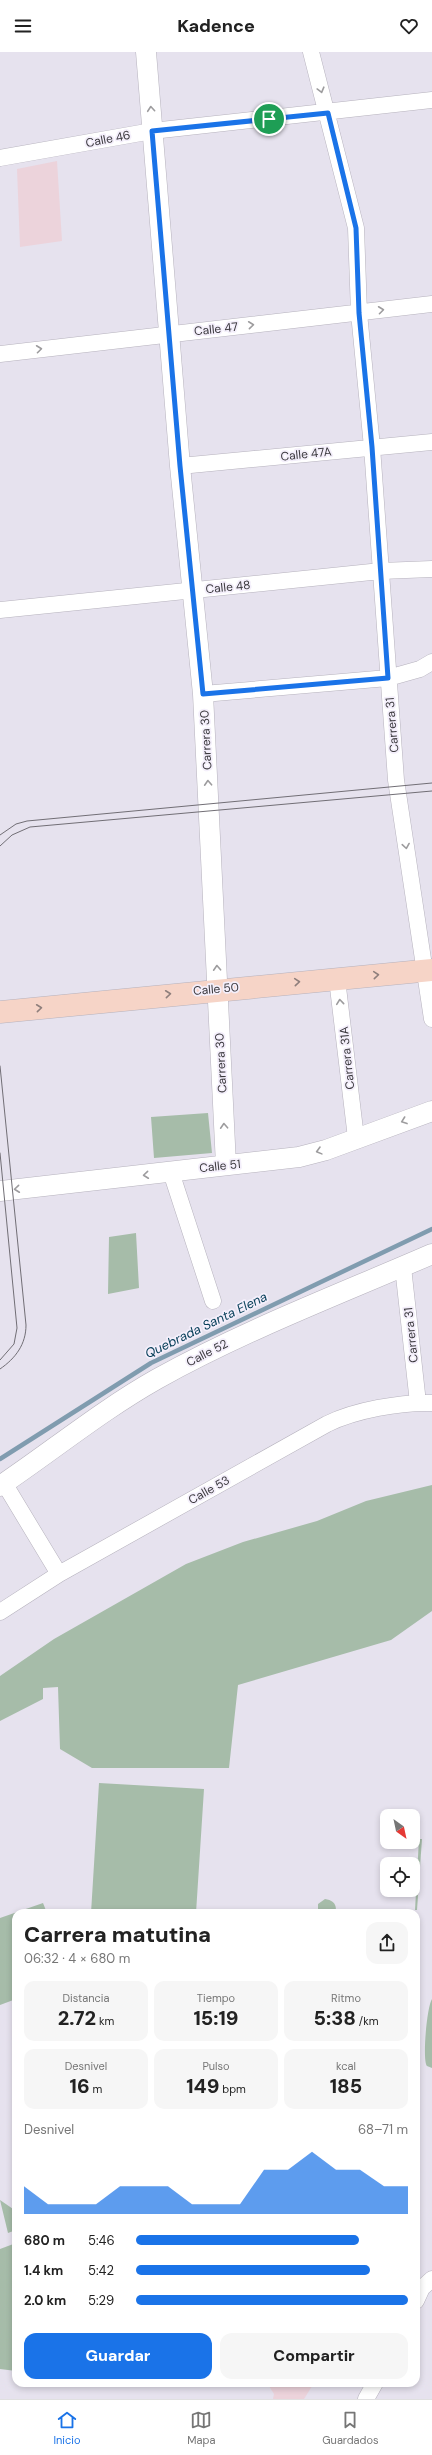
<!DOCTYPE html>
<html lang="es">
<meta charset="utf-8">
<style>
body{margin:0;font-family:"DM Sans",sans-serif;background:#f6f6f6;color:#222;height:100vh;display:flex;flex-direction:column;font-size:15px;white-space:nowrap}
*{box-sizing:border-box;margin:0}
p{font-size:13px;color:#767676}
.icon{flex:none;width:22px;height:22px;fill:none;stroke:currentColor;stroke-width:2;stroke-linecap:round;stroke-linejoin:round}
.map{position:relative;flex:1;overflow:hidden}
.details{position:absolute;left:12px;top:1857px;width:408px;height:478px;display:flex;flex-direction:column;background:#fff;border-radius:12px;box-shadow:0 2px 6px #0003}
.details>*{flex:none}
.needle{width:26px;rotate:147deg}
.fabs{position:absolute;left:380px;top:1757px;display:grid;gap:8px}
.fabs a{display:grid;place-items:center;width:40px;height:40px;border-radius:8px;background:#fff;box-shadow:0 2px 6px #0003;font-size:20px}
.pin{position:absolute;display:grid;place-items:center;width:34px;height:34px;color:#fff;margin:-17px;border:2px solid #fff;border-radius:50%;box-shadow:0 1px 4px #0007}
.round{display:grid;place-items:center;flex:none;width:42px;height:42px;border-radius:12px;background:#f6f6f6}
.summary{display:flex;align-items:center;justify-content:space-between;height:68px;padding:0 12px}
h1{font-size:22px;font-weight:800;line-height:30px}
.figures{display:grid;grid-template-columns:repeat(3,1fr);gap:6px;height:68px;padding:4px 12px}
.figures div{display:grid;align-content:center;border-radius:10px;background:#f6f6f6;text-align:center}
.figures b{font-size:20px;font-weight:800}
.figures small{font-size:11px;font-weight:400}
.figures p{font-size:11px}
.chart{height:112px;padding:8px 12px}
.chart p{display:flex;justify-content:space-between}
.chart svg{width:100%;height:72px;margin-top:4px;fill:#1a73e8;opacity:.7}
.button{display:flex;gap:8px;margin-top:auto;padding:8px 12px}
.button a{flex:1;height:46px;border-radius:12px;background:#1a73e8;color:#fff;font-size:16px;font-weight:800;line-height:46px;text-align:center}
.button a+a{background:#f6f6f6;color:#222}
ul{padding:0 12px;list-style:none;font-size:13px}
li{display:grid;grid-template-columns:64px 48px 1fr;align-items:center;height:30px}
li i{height:10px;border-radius:5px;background:#1a73e8}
header{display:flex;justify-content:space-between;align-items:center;height:52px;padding:0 12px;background:#fff;font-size:18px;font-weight:800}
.menu{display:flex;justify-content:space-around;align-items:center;height:56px;border-top:1px solid #e0e0e0;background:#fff;font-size:11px;color:#767676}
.menu a{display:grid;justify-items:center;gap:2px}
.menu .selected{color:#1a73e8}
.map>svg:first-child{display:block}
.commercial{fill:#ecd3db}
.green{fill:#a6bca9}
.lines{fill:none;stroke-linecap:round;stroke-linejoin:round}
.stream{stroke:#809caf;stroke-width:4.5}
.minor-casing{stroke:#b6b2bd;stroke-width:17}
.tertiary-casing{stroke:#b6b2bd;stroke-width:21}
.secondary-casing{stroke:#b6b2bd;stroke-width:23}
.minor{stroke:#fff;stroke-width:16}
.tertiary{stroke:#fff;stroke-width:20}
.secondary{stroke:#f6d4c7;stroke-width:22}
.tram{stroke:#716e75;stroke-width:1}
.oneway{stroke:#9d9c9e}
.oneway2{stroke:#8f7f7c}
.route-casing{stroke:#fff;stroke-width:8}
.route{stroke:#1a73e8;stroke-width:5}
.labels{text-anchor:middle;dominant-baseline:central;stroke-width:3.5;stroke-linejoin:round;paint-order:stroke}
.street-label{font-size:12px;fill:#3b393e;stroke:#f4effb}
.water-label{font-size:13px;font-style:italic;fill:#09405a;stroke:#f4effb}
</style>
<header><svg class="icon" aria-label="menu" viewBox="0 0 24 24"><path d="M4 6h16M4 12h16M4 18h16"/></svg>Kadence<svg class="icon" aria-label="heart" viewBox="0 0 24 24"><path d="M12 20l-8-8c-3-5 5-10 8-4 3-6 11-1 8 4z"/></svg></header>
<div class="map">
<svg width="432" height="2347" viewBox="0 0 432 2347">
<rect width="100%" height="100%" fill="#e6e2ee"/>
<path class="commercial" d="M57,109L62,189L20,195L17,117Z
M267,2331H314L304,2347H273L274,2342Z"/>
<path class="green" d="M208,1061L212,1101L154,1106L151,1065Z
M136,1181L139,1236L108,1242L109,1185Z
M432,1433V1559L391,1588L238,1633L229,1716H92L60,1697L58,1635L43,1636V1647L0,1669V1624L54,1587L186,1512L243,1490L317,1469L366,1449Z
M99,1731L204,1737L196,1861H91Z
M419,1787H422L417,1858H415Z
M325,1847C333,1848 338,1853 335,1861H318V1852Z
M43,1851L47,1861H16V1947L0,1953V1866Z
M432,1947V2016L427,2014C422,2008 427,1954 432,1947Z
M0,2148L16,2159V2178L8,2181Z
M16,2191V2319L0,2317V2197Z"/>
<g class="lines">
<path class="stream" d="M0,1407L151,1311L432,1177"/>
<defs>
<path id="minor" d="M311,0L356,176L359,261L372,395L396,728L432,967
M0,106L152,79L432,48
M0,302L432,252
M180,414L432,390
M0,558L381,519L432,517
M203,642L388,626L420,617L432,610
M337,927L356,1086
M171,1120L213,1249
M403,1215L418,1351
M4,1431L59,1522
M0,1560L59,1522L327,1372C355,1358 401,1350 432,1351
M416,2249L422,2236L432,2227
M366,2347L375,2331"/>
<path id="tertiary" d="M146,0L180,414L203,642L226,1113
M0,1139L299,1105L326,1098L432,1059
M0,1434C52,1399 102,1358 157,1327C245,1278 340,1242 432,1202"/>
<path id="secondary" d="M0,960L432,918"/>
</defs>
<use href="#minor" class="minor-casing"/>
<use href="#tertiary" class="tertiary-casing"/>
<use href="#secondary" class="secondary-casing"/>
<use href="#minor" class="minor"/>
<use href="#tertiary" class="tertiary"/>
<use href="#secondary" class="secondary"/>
<path class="tram" d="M0,783L16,772L27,769L432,731
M0,794L12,783L30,775L432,739
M0,1014L26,1273C26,1292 16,1306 0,1317
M0,1101L17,1276L14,1292L0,1308"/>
</g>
<defs><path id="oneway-chevron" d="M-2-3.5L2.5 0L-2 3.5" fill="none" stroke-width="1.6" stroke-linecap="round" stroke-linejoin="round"/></defs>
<g class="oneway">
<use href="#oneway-chevron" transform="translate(321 38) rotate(75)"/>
<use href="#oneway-chevron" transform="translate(151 57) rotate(-95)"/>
<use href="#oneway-chevron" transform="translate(381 258) rotate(-7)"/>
<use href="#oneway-chevron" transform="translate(251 273) rotate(-6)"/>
<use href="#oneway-chevron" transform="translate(39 297) rotate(-7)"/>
<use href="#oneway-chevron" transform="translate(208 731) rotate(-93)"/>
<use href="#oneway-chevron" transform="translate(406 794) rotate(81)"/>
<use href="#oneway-chevron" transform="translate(217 916) rotate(-93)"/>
<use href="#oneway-chevron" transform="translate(340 950) rotate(-96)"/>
<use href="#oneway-chevron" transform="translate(404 1069) rotate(160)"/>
<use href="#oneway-chevron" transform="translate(224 1074) rotate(-93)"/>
<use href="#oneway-chevron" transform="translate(319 1099) rotate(165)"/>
<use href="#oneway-chevron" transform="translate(146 1123) rotate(174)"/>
<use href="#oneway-chevron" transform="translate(17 1137) rotate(174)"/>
</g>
<g class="oneway2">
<use href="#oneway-chevron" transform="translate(376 923) rotate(-5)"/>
<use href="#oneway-chevron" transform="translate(297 930) rotate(-5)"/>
<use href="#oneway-chevron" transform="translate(168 942) rotate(-6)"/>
<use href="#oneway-chevron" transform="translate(39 956) rotate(-6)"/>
</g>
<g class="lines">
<defs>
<path id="route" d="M328,61L356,176L359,261L372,395L388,626L203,642L180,414L152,79Z"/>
</defs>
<use href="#route" class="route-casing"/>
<use href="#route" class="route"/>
</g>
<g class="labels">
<g class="street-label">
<text transform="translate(108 87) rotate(-11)">Calle 46</text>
<text transform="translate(216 277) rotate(-6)">Calle 47</text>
<text transform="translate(306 402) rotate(-6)">Calle 47A</text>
<text transform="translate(228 535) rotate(-6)">Calle 48</text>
<text transform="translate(392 673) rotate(-95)">Carrera 31</text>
<text transform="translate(206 688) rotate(-93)">Carrera 30</text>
<text transform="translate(216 937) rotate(-5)">Calle 50</text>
<text transform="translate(347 1006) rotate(-96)">Carrera 31A</text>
<text transform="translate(221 1011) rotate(-93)">Carrera 30</text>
<text transform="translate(220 1114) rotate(-6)">Calle 51</text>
<text transform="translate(411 1283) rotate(-96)">Carrera 31</text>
<text transform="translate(207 1301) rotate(-27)">Calle 52</text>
<text transform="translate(209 1438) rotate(-29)">Calle 53</text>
</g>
<g class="water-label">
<text transform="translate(206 1273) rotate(-26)">Quebrada Santa Elena</text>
</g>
</g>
</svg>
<div class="fabs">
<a><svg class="needle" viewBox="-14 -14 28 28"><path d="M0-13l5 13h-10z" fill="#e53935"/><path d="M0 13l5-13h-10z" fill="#767676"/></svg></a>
<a><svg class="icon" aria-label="locate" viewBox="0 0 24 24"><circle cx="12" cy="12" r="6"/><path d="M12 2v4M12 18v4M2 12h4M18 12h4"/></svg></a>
</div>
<div class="pin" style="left:269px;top:67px;background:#1e9e55"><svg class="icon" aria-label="arrive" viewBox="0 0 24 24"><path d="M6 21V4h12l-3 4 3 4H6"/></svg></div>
<section class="details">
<div class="summary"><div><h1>Carrera matutina</h1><p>06:32 · 4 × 680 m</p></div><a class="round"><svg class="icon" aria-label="share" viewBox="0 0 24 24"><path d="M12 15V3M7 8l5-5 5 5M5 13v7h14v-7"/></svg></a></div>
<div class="figures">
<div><p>Distancia</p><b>2.72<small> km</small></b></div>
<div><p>Tiempo</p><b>15:19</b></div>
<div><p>Ritmo</p><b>5:38<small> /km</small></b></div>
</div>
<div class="figures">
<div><p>Desnivel</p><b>16<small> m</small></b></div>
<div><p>Pulso</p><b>149<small> bpm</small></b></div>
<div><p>kcal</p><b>185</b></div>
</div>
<div class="chart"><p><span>Desnivel</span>68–71 m</p>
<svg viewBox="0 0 160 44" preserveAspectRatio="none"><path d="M0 44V27L10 38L20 38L30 38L40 27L50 27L60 27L70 38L80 38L90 38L100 17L110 17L120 6L130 17L140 17L150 27L160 27V44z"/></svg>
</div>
<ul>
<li><b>680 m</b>5:46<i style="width:82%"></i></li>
<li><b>1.4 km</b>5:42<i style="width:86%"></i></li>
<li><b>2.0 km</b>5:29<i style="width:100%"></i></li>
</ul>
<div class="button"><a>Guardar</a><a>Compartir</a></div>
</section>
</div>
<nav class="menu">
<a class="selected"><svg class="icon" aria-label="home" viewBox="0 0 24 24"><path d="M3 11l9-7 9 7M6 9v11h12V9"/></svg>Inicio</a>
<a><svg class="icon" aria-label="map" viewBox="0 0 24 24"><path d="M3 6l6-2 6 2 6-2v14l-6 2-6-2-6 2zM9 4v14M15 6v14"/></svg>Mapa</a>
<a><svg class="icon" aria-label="saved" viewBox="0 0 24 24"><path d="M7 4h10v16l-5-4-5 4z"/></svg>Guardados</a>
</nav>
